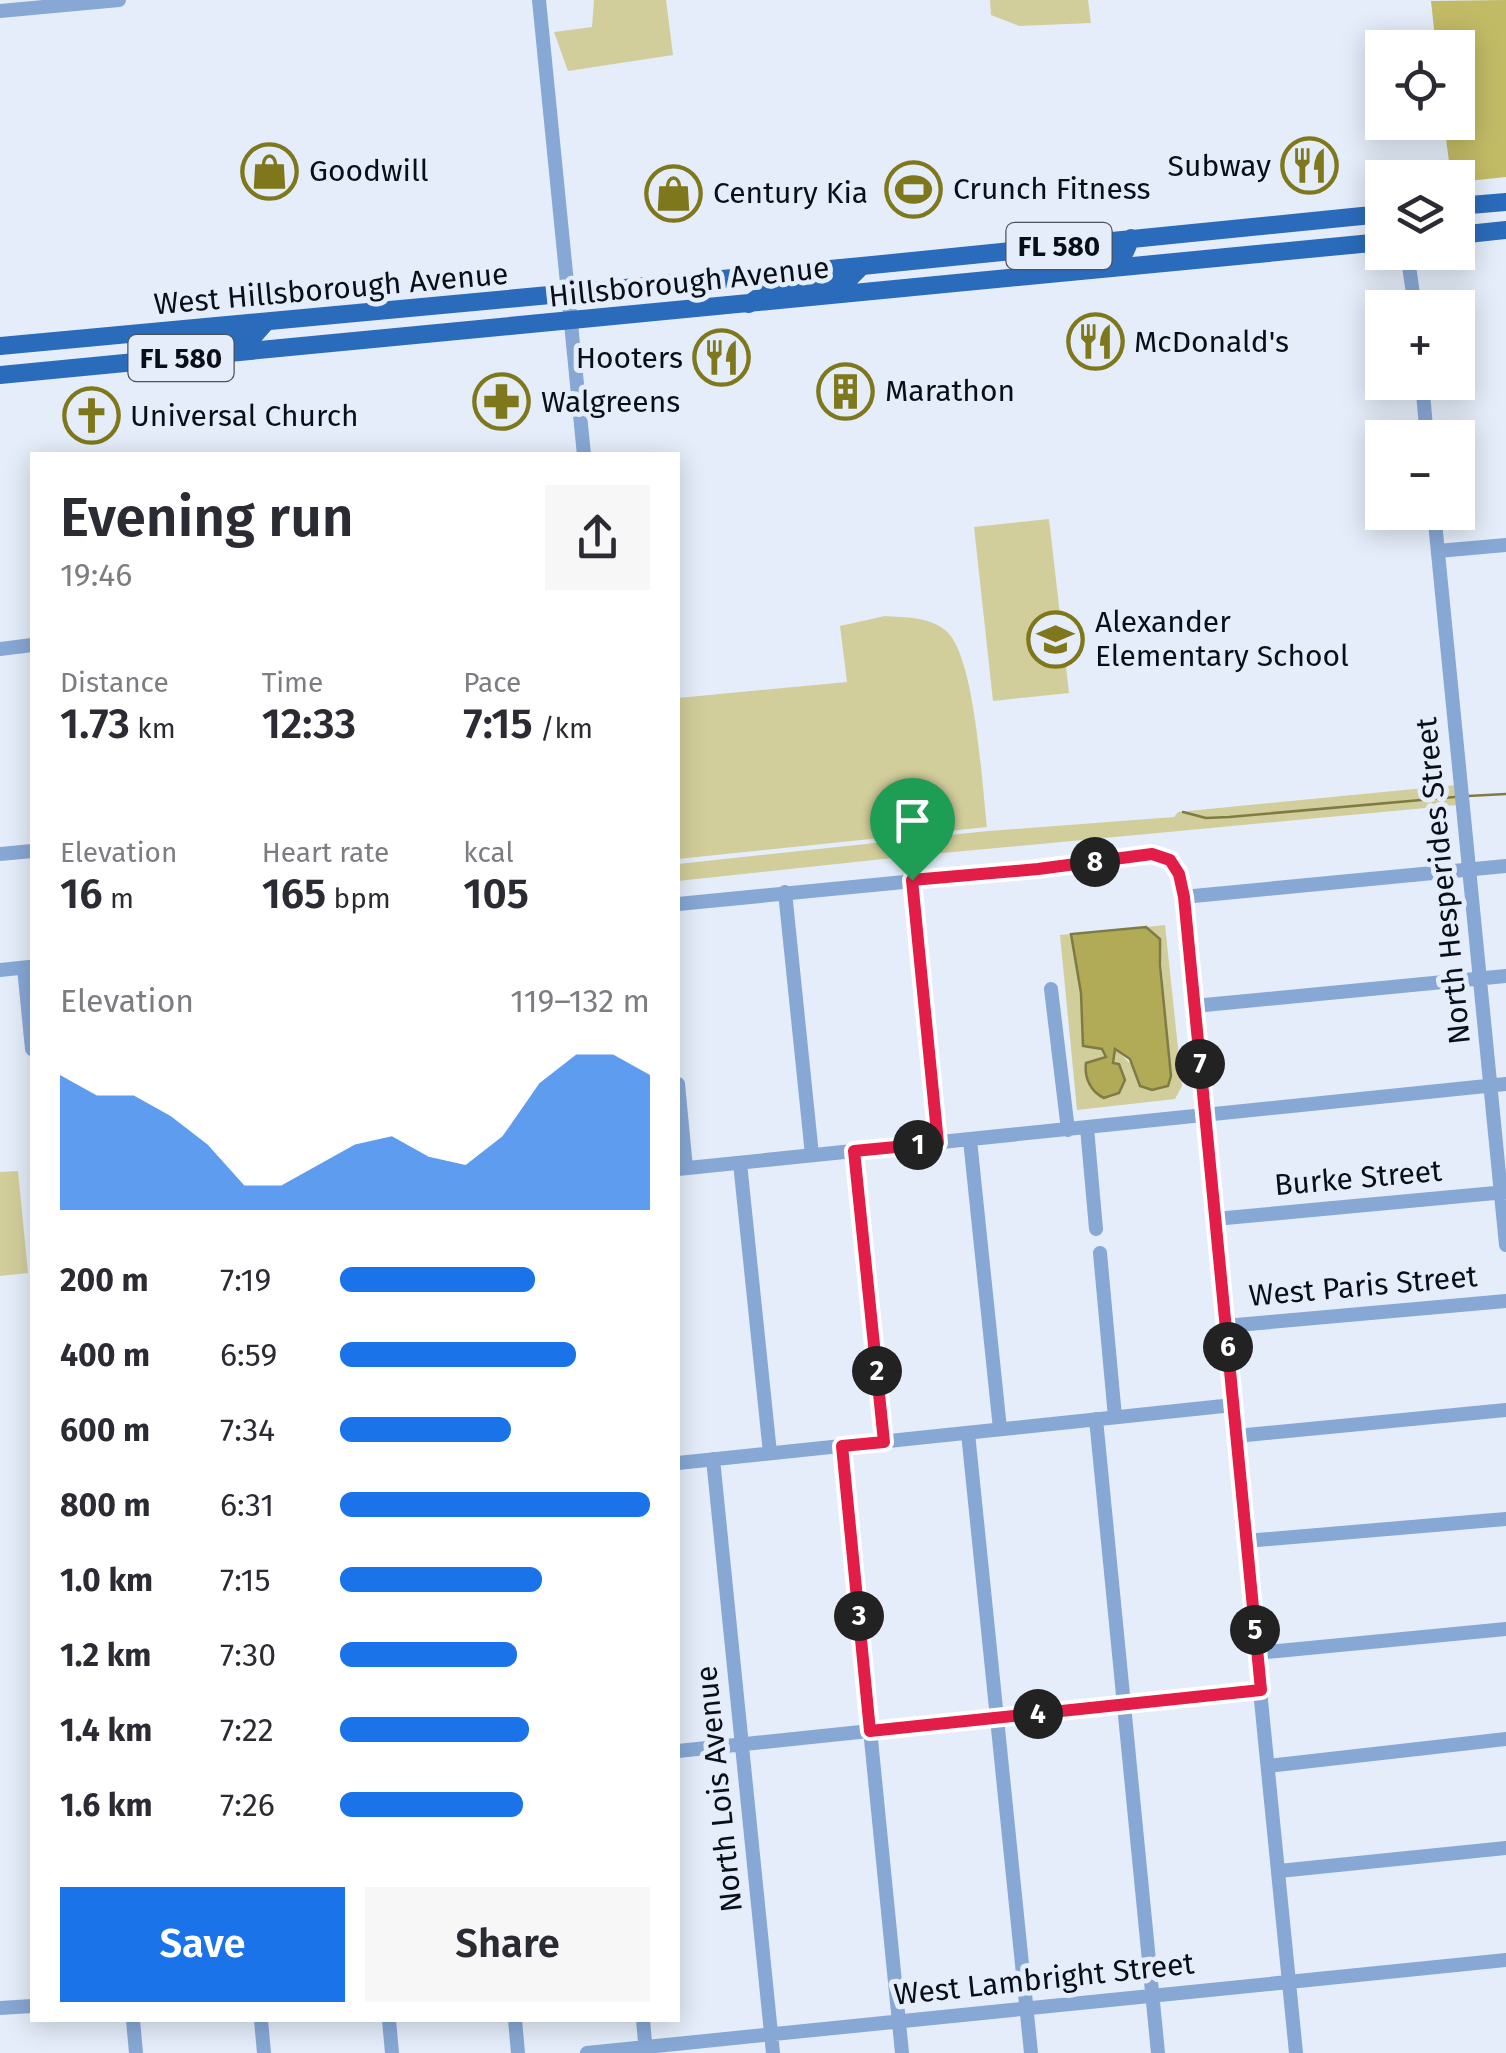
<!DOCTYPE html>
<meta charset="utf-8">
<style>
body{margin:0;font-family:"Fira Sans",sans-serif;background:#f7f7f7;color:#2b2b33;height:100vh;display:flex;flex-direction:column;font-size:38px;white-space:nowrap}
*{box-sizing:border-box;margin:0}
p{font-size:32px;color:#7c7c81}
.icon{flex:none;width:55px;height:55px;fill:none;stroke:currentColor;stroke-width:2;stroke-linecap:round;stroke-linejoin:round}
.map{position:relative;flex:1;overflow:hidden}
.panel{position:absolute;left:30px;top:452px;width:650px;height:1570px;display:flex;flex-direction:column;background:#fff;border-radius:0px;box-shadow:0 5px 25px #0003}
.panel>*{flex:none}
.controls{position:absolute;left:1365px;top:30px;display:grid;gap:20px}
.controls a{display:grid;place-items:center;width:110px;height:110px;border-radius:0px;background:#fff;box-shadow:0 5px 25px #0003;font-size:50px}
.pin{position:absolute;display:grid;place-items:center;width:85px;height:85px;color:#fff;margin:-102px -42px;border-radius:50% 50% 50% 0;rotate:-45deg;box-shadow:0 0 10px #0007}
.pin .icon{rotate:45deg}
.km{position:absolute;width:50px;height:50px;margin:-25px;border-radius:50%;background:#222;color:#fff;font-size:28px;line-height:50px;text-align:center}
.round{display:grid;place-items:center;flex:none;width:105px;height:105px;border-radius:0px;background:#f7f7f7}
.summary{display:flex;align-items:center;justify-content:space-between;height:170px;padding:0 30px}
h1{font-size:55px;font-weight:600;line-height:75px}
.metrics{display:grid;grid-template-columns:repeat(3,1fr);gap:15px;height:170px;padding:10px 30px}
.metrics div{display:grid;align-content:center}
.metrics b{font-size:42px;font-weight:600}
.metrics small{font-size:28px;font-weight:400}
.metrics p{font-size:28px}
.chart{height:280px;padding:20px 30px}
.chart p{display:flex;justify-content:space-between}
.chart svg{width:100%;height:180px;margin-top:10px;fill:#1a73e8;opacity:.7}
.action{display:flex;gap:20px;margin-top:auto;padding:20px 30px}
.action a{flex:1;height:115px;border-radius:0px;background:#1a73e8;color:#fff;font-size:40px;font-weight:600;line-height:115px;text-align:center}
.action a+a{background:#f7f7f7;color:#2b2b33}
ul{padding:0 30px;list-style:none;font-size:32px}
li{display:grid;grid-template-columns:160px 120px 1fr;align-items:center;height:75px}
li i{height:25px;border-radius:12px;background:#1a73e8}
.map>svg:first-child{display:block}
.green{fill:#d2ce9b}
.forest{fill:#c2bb66}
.water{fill:#b1aa56;stroke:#7e7c44;stroke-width:2.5}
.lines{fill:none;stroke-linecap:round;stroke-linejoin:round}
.stream{stroke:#7e7c44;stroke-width:2.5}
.minor{stroke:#87a8d5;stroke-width:14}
.major{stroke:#2b6bbb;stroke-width:18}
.route-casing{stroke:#fff;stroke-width:20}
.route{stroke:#e11d48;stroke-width:12}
.labels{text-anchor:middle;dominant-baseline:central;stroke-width:10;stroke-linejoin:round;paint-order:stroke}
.shield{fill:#e4edf9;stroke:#4a525c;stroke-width:2.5}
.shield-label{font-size:28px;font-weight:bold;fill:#080f19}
.poi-label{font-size:30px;fill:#080f19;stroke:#e4edf9;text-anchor:start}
.street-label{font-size:30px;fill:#080f19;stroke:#e4edf9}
</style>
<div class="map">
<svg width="1506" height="2053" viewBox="0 0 1506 2053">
<rect width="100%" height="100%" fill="#e4edf9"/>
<path class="green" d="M594,0H666L673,55L568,71L554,32L592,27Z
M990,0H1088L1091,23L1019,26L991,15Z
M1049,519L1069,693L993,701L974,527Z
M885,616C906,618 927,616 945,630C975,652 982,786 987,827L678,859V698L847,682L840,626Z
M1456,785L1458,805L911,856L678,881V864L988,831L1174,817L1178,812Z
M1165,925L1182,1086L1175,1099L1077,1110L1060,935L1071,934L1081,993L1083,1046C1092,1047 1105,1047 1106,1058L1096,1061L1110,1098L1119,1093L1113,1063L1115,1049L1135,1068L1134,1074L1166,1031L1160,939L1146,927Z
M18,1171L28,1273L0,1276V1172Z"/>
<path class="forest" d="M1506,0V177L1458,182V178L1451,177L1444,123L1458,122V48L1436,47L1431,1Z"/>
<path class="water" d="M1146,927L1160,939V965L1171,1076L1168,1086L1152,1090L1140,1086L1130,1059L1115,1049L1113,1063L1119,1064L1125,1080L1119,1093L1104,1098C1091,1092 1084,1078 1086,1063L1106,1057L1102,1049L1083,1046L1081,993L1071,934Z"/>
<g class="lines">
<path class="stream" d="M1468,796L1506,794
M1183,812L1206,818L1229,817L1455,797"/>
<path class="minor" d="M539,0L584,455
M0,11L119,0
M1407,252L1415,308
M1422,382L1427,438
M1434,512L1506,1245
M1438,551L1506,545
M0,649L32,645
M0,854L32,851
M912,879L938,1143
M785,892L812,1155
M1183,897L1506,866
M678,904L1038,869L1151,855L1171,860L1179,874L1296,2053
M24,968L32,1049
M0,970L29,967
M1051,989L1068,1130
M1194,1006L1506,976
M678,1084L686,1168
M1087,1128L1096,1229
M970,1140L1000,1429
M855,1151L884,1442
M740,1163L770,1453
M678,1169L1506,1084
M1215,1219L1506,1192
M1100,1253L1115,1417
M1226,1326L1506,1301
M1096,1419L1158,2053
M968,1433L1031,2053
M1236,1436L1506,1410
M842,1446L902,2053
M713,1459L773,2053
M678,1463L1233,1405
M1246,1541L1506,1519
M1257,1653L1506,1629
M678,1751L1261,1690
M1268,1766L1506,1739
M1279,1871L1506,1848
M0,2008L32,2006
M133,2020L136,2053
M261,2020L264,2053
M389,2020L392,2053
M515,2020L518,2053
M643,2020L646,2053
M587,2053L1506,1960"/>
<path class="major" d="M1458,206L1506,202
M1458,235L1506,230
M1022,269L1029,264L1118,255L1125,252L1131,238
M749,304L770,289L848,280L862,266
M0,346L862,266L1382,214
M138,362L159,347L251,339L266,322
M0,375L1382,242"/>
</g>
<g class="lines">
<defs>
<path id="route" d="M1152,854L1170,860L1179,874L1184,897L1261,1690L870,1731L842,1446L884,1442L854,1151L938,1143L912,880L1038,869Z"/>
</defs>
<use href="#route" class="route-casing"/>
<use href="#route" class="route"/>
</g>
<defs>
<symbol id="restaurant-ring" viewBox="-11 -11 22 22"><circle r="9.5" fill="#e4edf9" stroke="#7e771b" stroke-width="1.5"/><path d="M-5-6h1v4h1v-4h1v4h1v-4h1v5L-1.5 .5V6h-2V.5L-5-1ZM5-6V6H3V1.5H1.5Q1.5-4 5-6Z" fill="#7e771b"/></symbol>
<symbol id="shop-ring" viewBox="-11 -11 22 22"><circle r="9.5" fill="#e4edf9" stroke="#7e771b" stroke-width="1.5"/><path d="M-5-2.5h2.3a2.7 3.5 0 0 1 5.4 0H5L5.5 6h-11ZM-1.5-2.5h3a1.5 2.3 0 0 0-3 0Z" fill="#7e771b"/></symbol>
<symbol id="stadium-ring" viewBox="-11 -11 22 22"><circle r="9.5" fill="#e4edf9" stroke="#7e771b" stroke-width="1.5"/><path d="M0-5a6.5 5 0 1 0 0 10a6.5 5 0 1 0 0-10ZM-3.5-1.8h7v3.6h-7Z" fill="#7e771b"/></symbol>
<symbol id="building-ring" viewBox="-11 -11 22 22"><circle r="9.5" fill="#e4edf9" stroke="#7e771b" stroke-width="1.5"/><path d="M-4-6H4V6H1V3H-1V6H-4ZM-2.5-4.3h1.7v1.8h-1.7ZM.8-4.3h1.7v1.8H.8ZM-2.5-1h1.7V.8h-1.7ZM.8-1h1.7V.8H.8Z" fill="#7e771b"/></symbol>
<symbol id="pharmacy-ring" viewBox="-11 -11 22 22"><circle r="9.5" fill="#e4edf9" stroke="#7e771b" stroke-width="1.5"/><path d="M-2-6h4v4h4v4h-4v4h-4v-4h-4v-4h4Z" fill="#7e771b"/></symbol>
<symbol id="church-ring" viewBox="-11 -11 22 22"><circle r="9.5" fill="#e4edf9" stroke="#7e771b" stroke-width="1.5"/><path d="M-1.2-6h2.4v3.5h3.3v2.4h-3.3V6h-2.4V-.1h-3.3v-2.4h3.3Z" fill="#7e771b"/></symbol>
<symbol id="school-ring" viewBox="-11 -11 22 22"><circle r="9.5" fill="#e4edf9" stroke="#7e771b" stroke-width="1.5"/><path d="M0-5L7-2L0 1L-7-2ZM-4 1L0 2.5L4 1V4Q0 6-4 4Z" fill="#7e771b"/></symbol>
</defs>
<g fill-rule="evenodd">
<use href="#restaurant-ring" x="1278" y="134" width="63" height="63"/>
<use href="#shop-ring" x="238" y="140" width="63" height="63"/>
<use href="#stadium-ring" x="882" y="158" width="63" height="63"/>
<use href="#shop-ring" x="642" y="162" width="63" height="63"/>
<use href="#restaurant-ring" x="1064" y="310" width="63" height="63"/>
<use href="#restaurant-ring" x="690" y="326" width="63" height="63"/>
<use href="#building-ring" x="814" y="360" width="63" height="63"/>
<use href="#pharmacy-ring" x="470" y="370" width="63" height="63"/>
<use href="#church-ring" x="60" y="384" width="63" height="63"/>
<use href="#school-ring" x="1024" y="608" width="63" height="63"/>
</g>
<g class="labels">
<g class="shield">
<rect x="1006.5" y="223" width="105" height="46" rx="8"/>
<rect x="128.5" y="335" width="105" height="46" rx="8"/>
</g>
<g class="shield-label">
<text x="1059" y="246">FL 580</text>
<text x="181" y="358">FL 580</text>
</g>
<g class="poi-label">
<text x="1271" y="166" text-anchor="end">Subway</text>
<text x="309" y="171">Goodwill</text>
<text x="953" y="189">Crunch Fitness</text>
<text x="713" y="193">Century Kia</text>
<text x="1134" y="342">McDonald's</text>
<text x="683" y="358" text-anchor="end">Hooters</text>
<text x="885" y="391">Marathon</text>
<text x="541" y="402">Walgreens</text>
<text x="130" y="416">Universal Church</text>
<text x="1095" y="622">Alexander<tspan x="1095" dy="34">Elementary School</tspan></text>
</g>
<g class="street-label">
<text transform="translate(689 282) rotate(-6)">Hillsborough Avenue</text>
<text transform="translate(331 289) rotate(-5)">West Hillsborough Avenue</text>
<text transform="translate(1443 881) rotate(-96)">North Hesperides Street</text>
<text transform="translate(1358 1178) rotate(-5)">Burke Street</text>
<text transform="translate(1363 1286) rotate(-5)">West Paris Street</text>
<text transform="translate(719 1789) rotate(-96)">North Lois Avenue</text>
<text transform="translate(1044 1979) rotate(-6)">West Lambright Street</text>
</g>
</g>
</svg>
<div class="controls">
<a><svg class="icon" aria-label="locate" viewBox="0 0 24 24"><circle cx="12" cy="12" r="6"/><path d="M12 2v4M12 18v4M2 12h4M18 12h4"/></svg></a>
<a><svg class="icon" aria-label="layers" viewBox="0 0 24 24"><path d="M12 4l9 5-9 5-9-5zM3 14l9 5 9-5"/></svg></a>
<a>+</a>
<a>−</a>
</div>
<div class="pin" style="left:912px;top:880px;background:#1e9e55"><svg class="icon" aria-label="arrive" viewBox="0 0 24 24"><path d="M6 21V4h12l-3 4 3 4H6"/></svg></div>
<b class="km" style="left:918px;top:1145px">1</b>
<b class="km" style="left:877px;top:1371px">2</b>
<b class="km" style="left:859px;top:1616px">3</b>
<b class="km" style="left:1038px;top:1714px">4</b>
<b class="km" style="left:1255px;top:1630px">5</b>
<b class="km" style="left:1228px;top:1347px">6</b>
<b class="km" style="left:1200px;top:1064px">7</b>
<b class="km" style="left:1095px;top:862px">8</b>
<section class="panel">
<div class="summary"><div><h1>Evening run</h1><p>19:46</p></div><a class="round"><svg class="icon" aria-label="share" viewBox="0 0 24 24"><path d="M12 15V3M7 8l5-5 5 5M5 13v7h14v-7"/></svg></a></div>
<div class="metrics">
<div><p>Distance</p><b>1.73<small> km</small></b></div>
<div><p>Time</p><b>12:33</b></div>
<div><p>Pace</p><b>7:15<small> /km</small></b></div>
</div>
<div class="metrics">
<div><p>Elevation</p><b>16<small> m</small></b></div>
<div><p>Heart rate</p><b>165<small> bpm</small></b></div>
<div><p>kcal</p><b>105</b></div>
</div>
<div class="chart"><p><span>Elevation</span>119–132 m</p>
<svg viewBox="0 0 160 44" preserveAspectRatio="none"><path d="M0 44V11L10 16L20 16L30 21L40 28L50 38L60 38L70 33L80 28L90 26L100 31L110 33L120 26L130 13L140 6L150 6L160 11V44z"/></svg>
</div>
<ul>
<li><b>200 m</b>7:19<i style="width:63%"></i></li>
<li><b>400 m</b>6:59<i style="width:76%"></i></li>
<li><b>600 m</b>7:34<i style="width:55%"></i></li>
<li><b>800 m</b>6:31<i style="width:100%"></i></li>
<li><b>1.0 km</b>7:15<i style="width:65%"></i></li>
<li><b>1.2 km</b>7:30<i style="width:57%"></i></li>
<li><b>1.4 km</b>7:22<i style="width:61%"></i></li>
<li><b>1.6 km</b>7:26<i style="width:59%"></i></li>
</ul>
<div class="action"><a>Save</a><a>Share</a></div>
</section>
</div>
